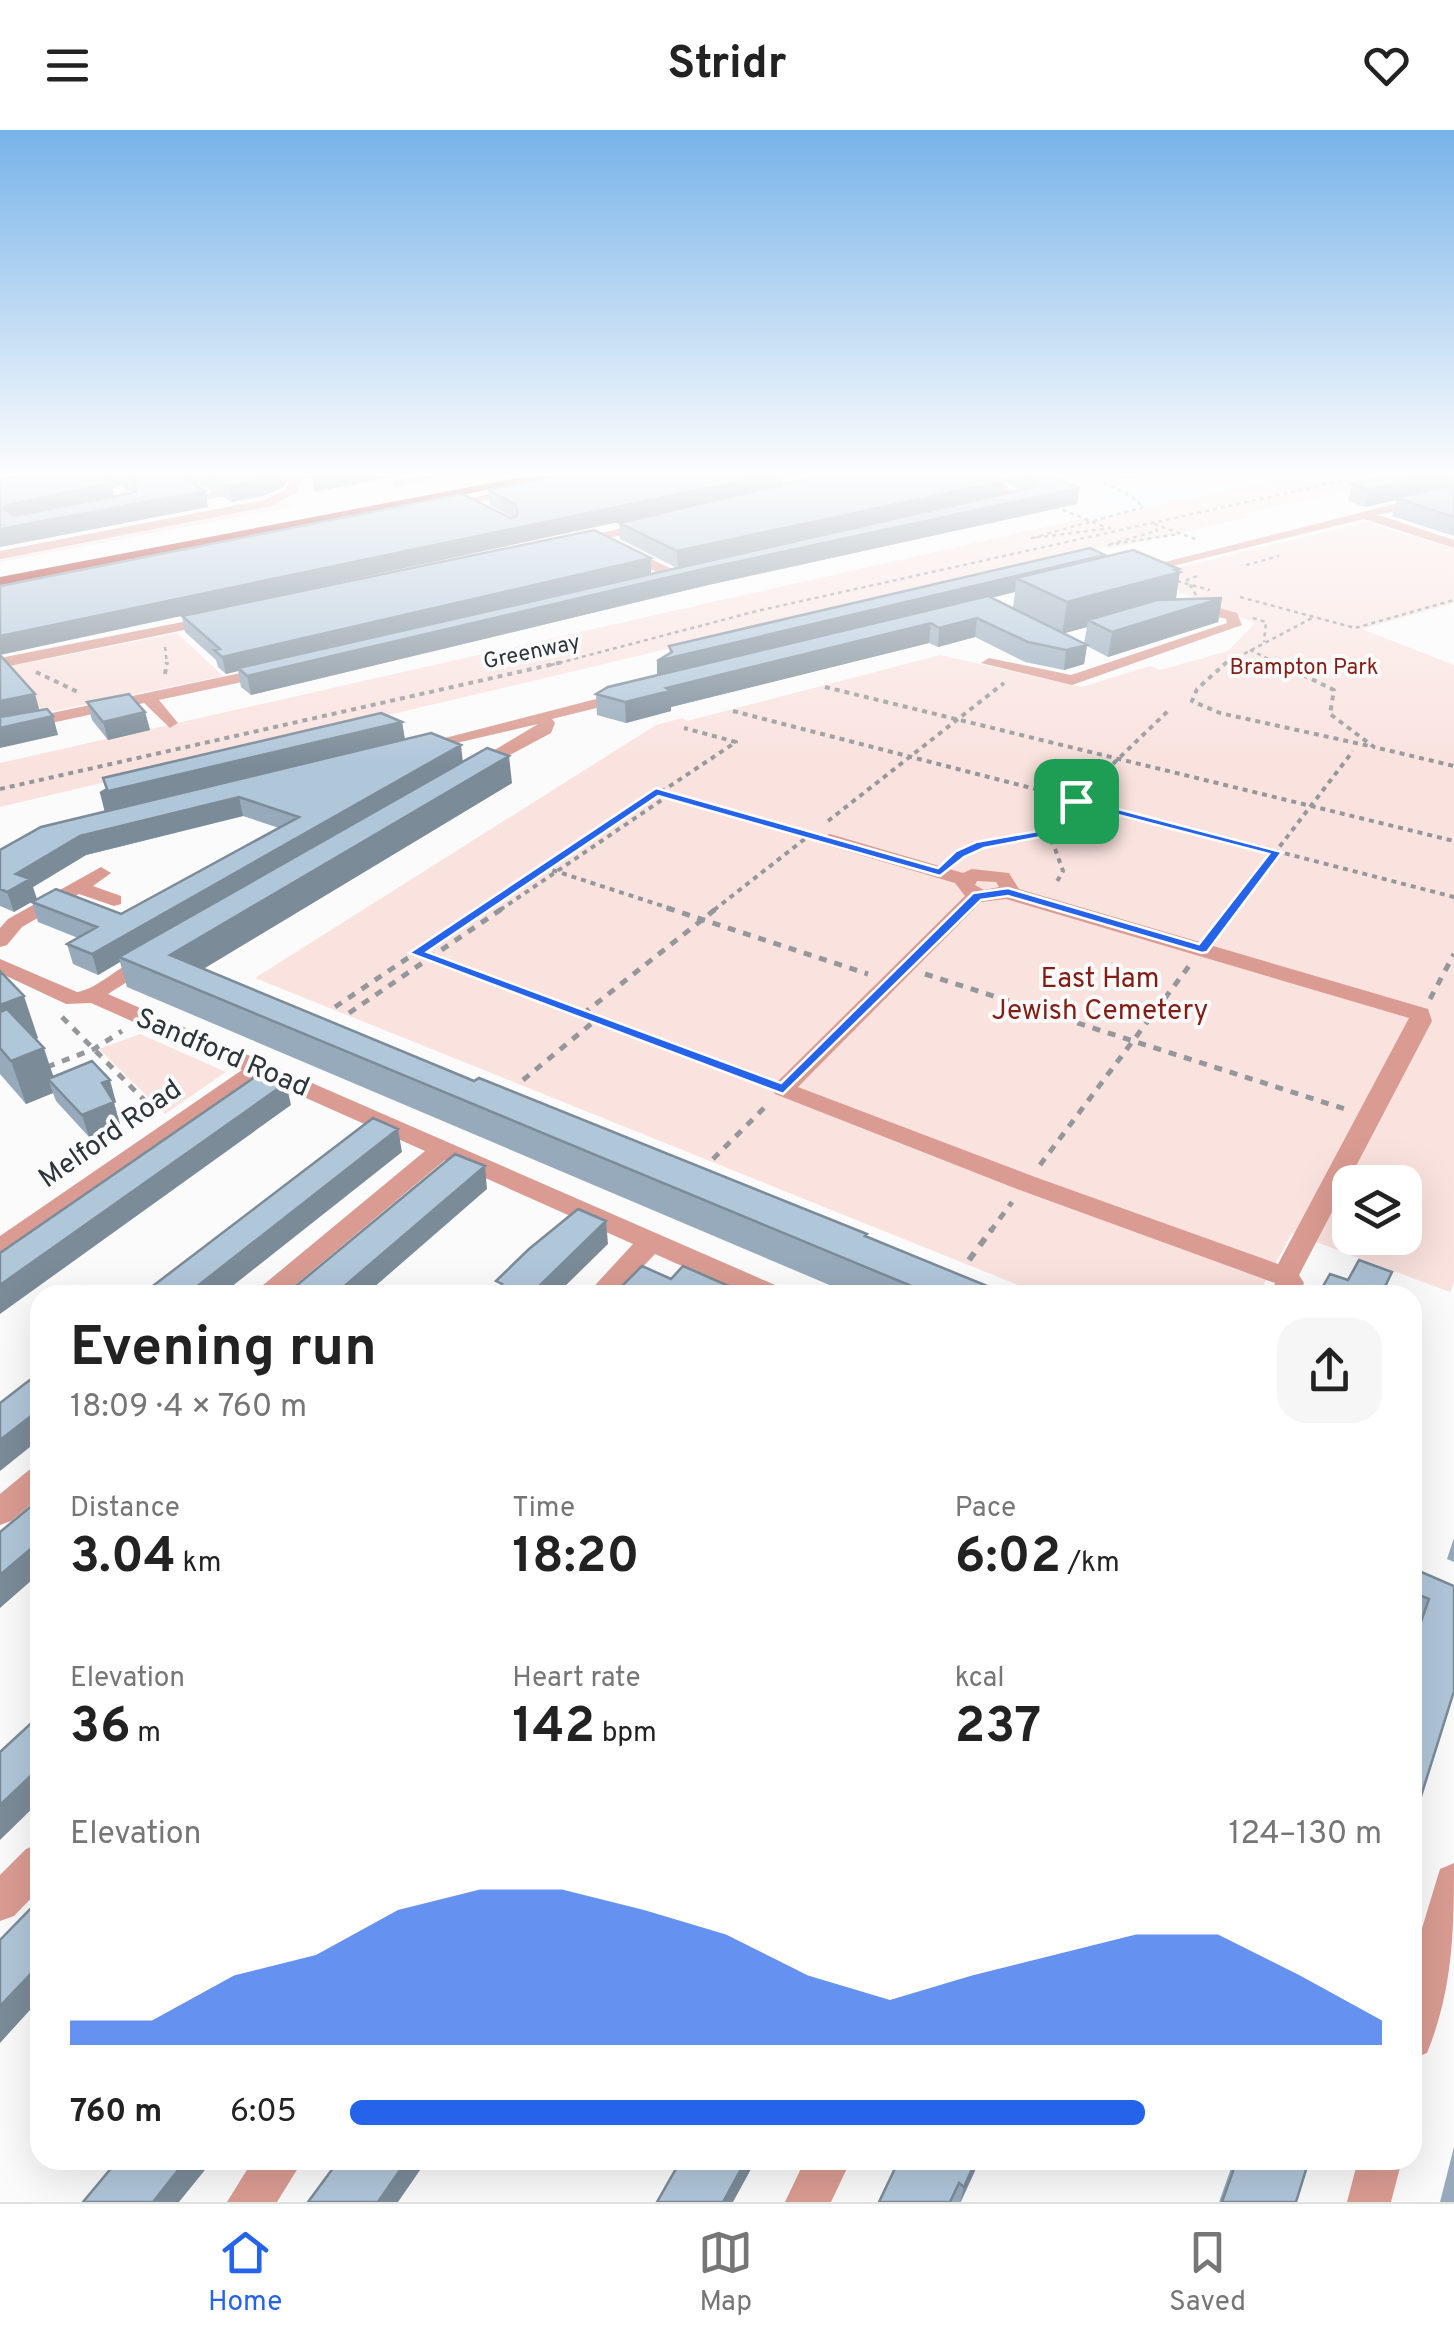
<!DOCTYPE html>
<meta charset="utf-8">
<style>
body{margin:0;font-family:Overpass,sans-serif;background:#f6f6f6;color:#222;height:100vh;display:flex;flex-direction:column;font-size:38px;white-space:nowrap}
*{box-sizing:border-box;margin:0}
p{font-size:32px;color:#767676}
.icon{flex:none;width:55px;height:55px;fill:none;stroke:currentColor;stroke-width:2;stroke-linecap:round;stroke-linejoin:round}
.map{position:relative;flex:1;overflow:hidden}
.details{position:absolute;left:30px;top:1155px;width:1392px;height:885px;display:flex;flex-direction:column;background:#fff;border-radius:30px;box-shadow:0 10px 40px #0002}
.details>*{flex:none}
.controls{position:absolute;left:1332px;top:1035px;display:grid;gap:20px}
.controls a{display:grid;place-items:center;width:90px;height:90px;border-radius:20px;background:#fff;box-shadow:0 10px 40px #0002;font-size:50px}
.pin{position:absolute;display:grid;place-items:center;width:85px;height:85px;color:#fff;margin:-42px;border-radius:20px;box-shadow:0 5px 15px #0006}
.round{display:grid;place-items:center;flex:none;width:105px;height:105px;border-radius:30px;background:#f6f6f6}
.overview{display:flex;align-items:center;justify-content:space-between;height:170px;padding:0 40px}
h1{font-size:55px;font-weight:700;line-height:75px}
.stats{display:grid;grid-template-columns:repeat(3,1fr);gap:15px;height:170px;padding:10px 40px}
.stats div{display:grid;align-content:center}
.stats b{font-size:50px;font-weight:700}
.stats small{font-size:28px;font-weight:400}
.stats p{font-size:28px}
.chart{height:280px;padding:20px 40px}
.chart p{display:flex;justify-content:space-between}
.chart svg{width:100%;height:180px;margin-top:10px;fill:#2563eb;opacity:.7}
ul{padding:0 40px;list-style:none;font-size:32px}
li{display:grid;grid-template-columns:160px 120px 1fr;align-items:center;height:75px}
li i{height:25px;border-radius:12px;background:#2563eb}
header{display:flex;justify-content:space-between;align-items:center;height:130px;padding:0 40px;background:#fff;font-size:45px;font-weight:700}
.tabs{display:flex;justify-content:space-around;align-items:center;height:140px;border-top:2px solid #e0e0e0;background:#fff;font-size:28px;color:#767676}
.tabs a{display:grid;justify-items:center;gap:5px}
.tabs .selected{color:#2563eb}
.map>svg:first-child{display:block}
.built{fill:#e8f3fd}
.green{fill:#fae2de;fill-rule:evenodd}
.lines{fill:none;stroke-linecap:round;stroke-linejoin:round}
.path-far3{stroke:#94989c;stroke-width:2.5;stroke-dasharray:4 4;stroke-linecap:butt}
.path-far2{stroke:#94989c;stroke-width:4;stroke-dasharray:5 5;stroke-linecap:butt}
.path-far1{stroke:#94989c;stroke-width:5;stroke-dasharray:8 8;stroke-linecap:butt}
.path{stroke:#94989c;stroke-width:6;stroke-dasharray:9 9;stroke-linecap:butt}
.minor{fill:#da9c92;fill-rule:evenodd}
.highway{fill:#a11c13;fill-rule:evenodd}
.wall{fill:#97aabb;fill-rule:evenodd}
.shaded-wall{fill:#7b8b98}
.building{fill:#b0c6d9;stroke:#7b8b98;stroke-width:2.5}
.route{fill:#2563eb;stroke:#fff;stroke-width:2.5;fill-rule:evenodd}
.labels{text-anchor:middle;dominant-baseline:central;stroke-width:8;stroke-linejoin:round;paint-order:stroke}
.far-street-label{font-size:22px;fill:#2c343c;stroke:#fbfbfb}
.far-park-label{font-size:22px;fill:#841d14;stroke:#fbfbfb}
.park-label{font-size:28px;fill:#841d14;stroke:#fbfbfb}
.street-label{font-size:28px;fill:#2c343c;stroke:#fbfbfb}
</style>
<header><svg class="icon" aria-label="menu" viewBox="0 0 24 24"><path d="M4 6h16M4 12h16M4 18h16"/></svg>Stridr<svg class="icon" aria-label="heart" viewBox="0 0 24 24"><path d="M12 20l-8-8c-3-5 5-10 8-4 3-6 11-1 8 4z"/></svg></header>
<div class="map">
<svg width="1454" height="2072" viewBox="0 0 1454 2072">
<rect width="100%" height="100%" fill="#fbfbfb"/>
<path class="built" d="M1065,346H1334L1109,397L1085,388L1118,378Z"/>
<path class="green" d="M1292,346H1413L1243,384L1249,387L1111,419L1102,416L0,677V633L1085,388L1093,390Z
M283,370L297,376L0,432V428L189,392Z
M1366,392L1454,419V473L1362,499L1454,535V1152L1450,1162L1292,1103L1258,1165H1043L255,848L656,595L682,588L687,591L940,525L1082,557L1150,536L1160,540L1228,521L1255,493L1143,446ZM1350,1052H1405V1108H1350Z
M177,503L223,546L44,583L7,537Z
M140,904L226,942L165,984L99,919Z"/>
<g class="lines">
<path class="path-far3" d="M1089,346L1126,363L1144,377L1032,408L1111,398
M1055,377L1105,397
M1154,394L1195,409
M1156,398L1157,401L1107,415L1179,404
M1246,435L1279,426
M1177,451L1210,460
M1196,465L1187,450L1197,446
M1240,467L1355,498L1454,470
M1253,488L1266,492L1264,512
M165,517L167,535
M1250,520L1281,535
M551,535L757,481L1363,346
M1223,535L1314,487"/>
<path class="path-far2" d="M1227,532L1197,559L1192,571L1220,583L1374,617
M1276,532L1334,560L1330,584L1374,617L1454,636
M36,542L80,563
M165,544L167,532
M825,557L1454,711
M733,581L1454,767
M0,659L563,532
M661,662L736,612L684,598
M669,665L813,705
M828,691L1004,553
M1041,703L1169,580
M957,727L980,715L1041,703L1053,713L1063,741L1055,755
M543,737L675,780
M479,780L660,662
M500,780L669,665
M714,780L811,704
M1231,780L1353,621"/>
<path class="path-far1" d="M667,778L868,844
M1214,803L1233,778
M416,823L761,950
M925,844L1348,980
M1430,869L1454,824
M335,877L482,778
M349,883L503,778
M583,884L717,778
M62,887L156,982
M47,937L94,919L122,901
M523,950L597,889
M713,1029L768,974
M1040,1035L1189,836
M990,1102L1012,1072"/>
<path class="path" d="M969,1130L992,1099"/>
<path class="minor" d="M291,346H303L297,362L271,376L0,429V421L264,370L286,360Z
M415,346H440L396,357L390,353Z
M573,346H597L439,380L433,376Z
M971,346H986L1031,369L1021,372Z
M224,358L228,365L206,370L200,366Z
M1454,359V367L1378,385L1454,410V418L1364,389L1136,445L1129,441Z
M653,390L659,394L657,397L574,416L568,412Z
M624,416L680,443L682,446L670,449L619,423L617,420Z
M1204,474L1237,483L1242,495L1072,555L981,533L989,528L1071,545L1227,493L1226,489C1213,485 1191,487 1182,480Z
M218,485L223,486V492L0,538V528Z
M274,536L282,541L279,544L159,570L178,593L170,598L144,573L0,604V594Z
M627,561L635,566L633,569L552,589L555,593L551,603L493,634L478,630L538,594L418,622L410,617Z
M830,704L963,743L972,739L1009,743L1019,759L1428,879L1432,891L1299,1145L1304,1153L1298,1165H1270L1275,1153L1017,1059L775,964L771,959L775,954L965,766L955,753L823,714V706ZM977,751L996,752L999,757L984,760L975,755ZM1006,769L1409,888L1278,1134L1035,1047L798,957L981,772Z
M101,737L111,743L93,756L121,766V774L114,776L79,764L22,797L7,815L0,817V798L8,789Z
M150,823L157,825L161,829L157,833L108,864L782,1158L786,1165H747L655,1124L616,1165H586L633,1114L445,1030L283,1165H251L425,1021L261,948L9,1125L0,1128V1106L242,940L91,873L66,874L0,843V829L77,862C99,859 125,830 150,823Z
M40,1337V1367L11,1391L0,1395V1364L29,1340Z
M40,1713V1759L14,1786L0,1791V1745L26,1719Z
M1454,1733C1454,1801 1453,1859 1427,1923L1412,1929V1831L1440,1739Z
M253,2030H303L277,2072H227Z
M805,2030H851L831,2072H785Z
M1358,2030H1402L1391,2072H1347Z"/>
<path class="highway" d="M527,346H556L0,457V447Z"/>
</g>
<path class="wall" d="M0,346H289L283,357L263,366L232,372L197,353L196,355L205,361L208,377L0,417ZM119,355L132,363L114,367L112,359Z
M558,346H783L782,354L809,348L800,349L801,346H1051L1079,358L1077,374L708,455L251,565L241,557L238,541L226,544L218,537L216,530L185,502L182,486L651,428V444L677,438L620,409L619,393L655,384L511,388L513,387L490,375L488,360ZM1004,351L1010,355L1020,360L1002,364Z
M1454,346V406L1392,386L1396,370L1365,377L1348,371L1352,354Z
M1105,425V427L1179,439L1176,469L1222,468L1218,492L1108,527L1087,516L1084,534L1064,540L1025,532L975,507L938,517L929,513L671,577V581L626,593L597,585L596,564L657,546L670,524L669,516ZM1015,462L1013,478L991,468ZM1087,497L1084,513L1064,503Z
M87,572L145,582L150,600L108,610L92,590Z
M402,592L405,610L463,631L512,653L203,839L474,951L867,1104V1107L1009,1165H853L127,857L120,832L98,845L73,834L67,814L78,808L38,792L32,772L121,784L279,698L243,686L86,725L33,757L14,782L0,776V720L105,682L106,660L103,648Z
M0,841L38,908L36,909L54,947L116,972L114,973L120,994L89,1007L56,971L53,963L26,974L0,944Z
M1454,1408V1432L1447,1429Z
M1412,1438L1454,1456L1412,1695V1509L1418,1492L1412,1490Z
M1454,2017V2072H1440Z
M980,2030L961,2072H879Z
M1234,2030H1309L1296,2072H1219Z"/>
<path class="shaded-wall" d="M104,346H117L119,355L112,359L114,369L11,391L4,379L7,375Z
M189,346H196L197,353L191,363L205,361L208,377L0,417V399L187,349Z
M270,346H289L283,357L263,366L232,372L229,356Z
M306,346H399L314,362L312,348L306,349Z
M765,346H783L782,357L0,525V506Z
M1124,346H1149L1124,349Z
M1430,346H1454V357L1396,368V370L1365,377L1369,360Z
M1004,351L1002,367L678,438L677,421Z
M1079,358L1077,374L708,455L251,565L247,546L708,438Z
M1105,425L1103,440L1016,448L1015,462L657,549V531Z
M651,428V444L238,538V541L226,544L222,527Z
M1179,439V443L1180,442L1175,474L1088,490L1087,497L1062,504L1067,472Z
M1222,468L1218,492L1108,527L1112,502Z
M977,488L975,507L938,517L939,498Z
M931,493L929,513L671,577V581L626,593L625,572L666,558Z
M1087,515L1084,534L1064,540L1066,520Z
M35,564L40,582L0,590V571Z
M145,582L150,600L108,610L103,592Z
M53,586L58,605L0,618V598Z
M402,592L405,610L105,683L100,663Z
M461,615L463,633L119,827L120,832L98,845L92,824Z
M509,626L512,653L180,853L170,825Z
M239,667L243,686L86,725L33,757L37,769L14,782L7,762L16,744L80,706Z
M24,866L38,908L8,919L0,896V875Z
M44,918L57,958L48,949L53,963L26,974L11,931Z
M110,950L116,972L114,973L120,994L89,1007L82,985L102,953Z
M286,953L291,975L0,1184V1155Z
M398,999L402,1022L221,1165H186Z
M485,1036L487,1059L365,1165H334Z
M606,1091L608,1114L556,1165H530Z
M40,1279V1309L0,1341V1310Z
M40,1411V1443L0,1478V1445Z
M40,1637V1671L0,1710V1675Z
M40,1834V1869L0,1913V1876Z
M186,2030H213L179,2072H153Z
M407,2030H427L398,2072H378Z
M746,2030H756L733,2072H723Z
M976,2030H980L960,2072L964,2057Z"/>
<path class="building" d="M18,346H104L110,353L7,375L4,379L14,386L136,362L135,351L127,346H189L187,349L205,361L0,399V350Z
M210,346H270L260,350L229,356Z
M558,346H765L0,506V456L462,364L511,388L517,386L516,375L488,360Z
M819,346H995L1004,351L677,421L619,393Z
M1025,346H1051L1079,358L708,438L247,546L238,538L1034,357L1036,352Z
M1388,346H1430L1369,360L1352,354Z
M1454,355V387L1396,368Z
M594,400L651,428L222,527L214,520L220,519L182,486Z
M1090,418L1105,425L657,531L672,522L669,516Z
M1133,420L1179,439L1175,440L1180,442L1067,472L1016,448Z
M988,466L1087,515L1066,520L1028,512L977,488L939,498L931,493L666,558L670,561L625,572L596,564L608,557Z
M1222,468L1112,502L1088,490L1157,470Z
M0,525L35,564L0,571Z
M129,564L145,582L103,592L87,572Z
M47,579L53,586L0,598V587Z
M381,583L402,592L100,663L107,659L103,648Z
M431,603L461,615L92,824L67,814L97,797L32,772L56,759L121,784L299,687L239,667L80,706L16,744L30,749L7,762L0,759V720L41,697Z
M487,618L509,626L170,825L474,951L479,948L867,1104L865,1106L1009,1165H933L119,827Z
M0,841L24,866L0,875Z
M7,879L44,918L11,931L0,918V882Z
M92,931L110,950L102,953L114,972L82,985L48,949Z
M262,942L286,953L0,1155V1123Z
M373,988L398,999L186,1165H141Z
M455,1024L485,1036L334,1165H285Z
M578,1079L606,1091L530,1165H490L502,1154L496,1151L529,1119Z
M1359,1130L1392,1142L1381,1165H1318L1330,1144L1348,1150Z
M642,1136L671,1149L683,1136L749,1165H613Z
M40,1242V1279L0,1310V1273Z
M40,1369V1411L0,1445V1402Z
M1412,1438L1454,1456V1561L1412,1695V1517L1429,1469L1412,1462Z
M40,1585V1637L0,1675V1622Z
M40,1769V1834L0,1876V1810Z
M118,2030H186L153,2072H83Z
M339,2030H407L378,2072H308Z
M681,2030H746L723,2072H657Z
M899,2030H976L964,2057L959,2053L950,2072H879Z
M1237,2030H1309L1296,2072H1222Z"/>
<linearGradient id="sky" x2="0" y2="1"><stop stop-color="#77b3e9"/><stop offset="0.54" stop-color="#fdfdfd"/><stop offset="1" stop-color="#fdfdfd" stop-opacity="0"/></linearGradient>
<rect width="1454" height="636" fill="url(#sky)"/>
<path class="route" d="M656,658L938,738L956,721L976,712L1038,701L1076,668L1282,722L1207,822L1202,823L1008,766L981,770L783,964L409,823ZM658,666L940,746L964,727L984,718L1046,706L1079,675L1269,724L1199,814L1008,758L973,763L781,953L427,822Z"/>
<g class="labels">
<g class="far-street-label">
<text transform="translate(532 523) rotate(-12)">Greenway</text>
</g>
<g class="far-park-label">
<text x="1304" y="538">Brampton Park</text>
</g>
<g class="park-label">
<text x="1100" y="850">East Ham<tspan x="1100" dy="32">Jewish Cemetery</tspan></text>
</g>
<g class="street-label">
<text transform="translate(222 924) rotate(23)">Sandford Road</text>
<text transform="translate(111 1005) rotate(-35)">Melford Road</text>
</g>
</g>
</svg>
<div class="controls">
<a><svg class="icon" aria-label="layers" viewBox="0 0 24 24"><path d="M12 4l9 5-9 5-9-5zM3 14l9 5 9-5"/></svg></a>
</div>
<div class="pin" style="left:1076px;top:671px;background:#1e9e55"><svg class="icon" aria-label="arrive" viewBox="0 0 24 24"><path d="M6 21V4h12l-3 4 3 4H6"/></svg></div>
<section class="details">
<div class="overview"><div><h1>Evening run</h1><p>18:09 · 4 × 760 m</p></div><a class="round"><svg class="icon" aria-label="share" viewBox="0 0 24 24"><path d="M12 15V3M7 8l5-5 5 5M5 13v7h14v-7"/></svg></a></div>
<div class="stats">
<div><p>Distance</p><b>3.04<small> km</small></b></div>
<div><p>Time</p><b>18:20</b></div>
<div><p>Pace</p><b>6:02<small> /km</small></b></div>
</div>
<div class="stats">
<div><p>Elevation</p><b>36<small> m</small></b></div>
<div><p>Heart rate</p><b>142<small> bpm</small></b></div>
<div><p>kcal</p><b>237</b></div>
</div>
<div class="chart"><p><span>Elevation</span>124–130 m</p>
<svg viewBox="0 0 160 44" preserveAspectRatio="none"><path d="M0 44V38L10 38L20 27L30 22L40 11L50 6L60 6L70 11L80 17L90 27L100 33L110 27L120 22L130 17L140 17L150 27L160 38V44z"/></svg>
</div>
<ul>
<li><b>760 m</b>6:05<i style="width:77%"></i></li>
</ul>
</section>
</div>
<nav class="tabs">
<a class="selected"><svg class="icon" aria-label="home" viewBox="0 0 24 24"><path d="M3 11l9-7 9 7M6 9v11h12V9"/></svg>Home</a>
<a><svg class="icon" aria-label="map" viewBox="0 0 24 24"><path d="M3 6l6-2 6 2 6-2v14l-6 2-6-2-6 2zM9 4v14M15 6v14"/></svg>Map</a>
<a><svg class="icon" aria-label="saved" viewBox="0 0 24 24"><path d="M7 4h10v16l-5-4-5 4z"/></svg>Saved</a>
</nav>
